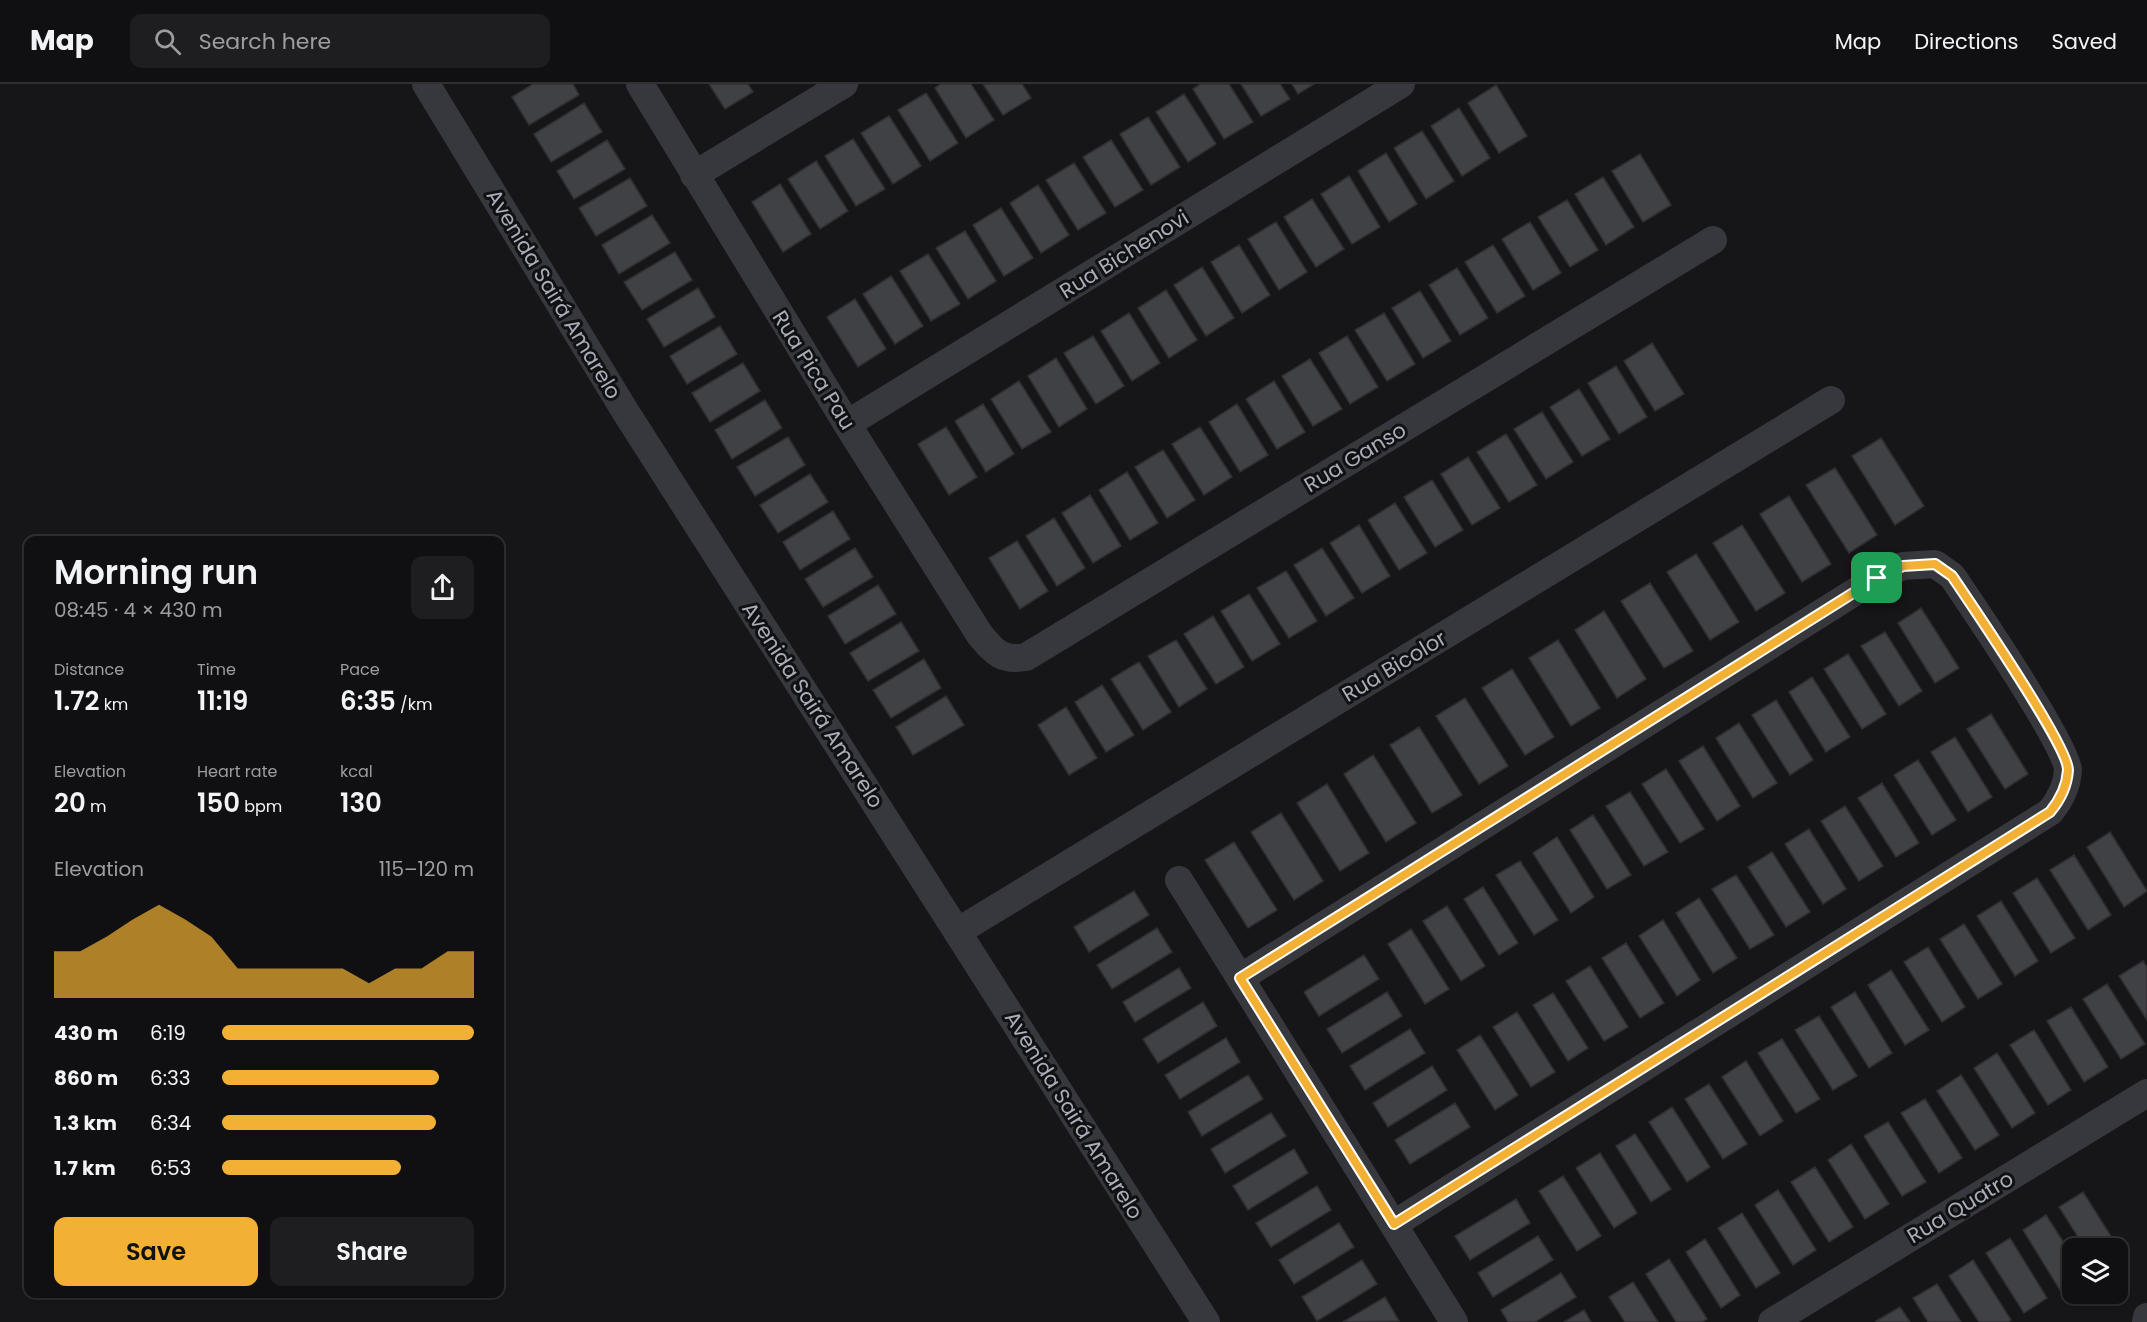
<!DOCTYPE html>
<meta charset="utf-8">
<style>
body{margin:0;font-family:Poppins,sans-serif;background:#1e1e20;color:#f1f3f6;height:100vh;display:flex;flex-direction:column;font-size:22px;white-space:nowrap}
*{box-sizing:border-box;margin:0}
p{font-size:20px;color:#9c9d9f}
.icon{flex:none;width:33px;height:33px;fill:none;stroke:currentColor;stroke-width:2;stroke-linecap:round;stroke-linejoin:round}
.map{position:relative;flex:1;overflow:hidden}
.side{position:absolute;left:24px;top:452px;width:480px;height:762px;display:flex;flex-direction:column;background:#101012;border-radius:12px;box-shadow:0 2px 4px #0004,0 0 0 2px #303032}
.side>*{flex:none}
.tools{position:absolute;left:2062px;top:1154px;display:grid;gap:12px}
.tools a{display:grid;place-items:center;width:66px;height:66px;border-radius:12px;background:#101012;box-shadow:0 2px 4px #0004,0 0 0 2px #303032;font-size:30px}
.pin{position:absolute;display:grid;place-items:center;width:51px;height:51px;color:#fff;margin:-26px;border-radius:12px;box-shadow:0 3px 9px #0006}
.round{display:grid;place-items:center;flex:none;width:63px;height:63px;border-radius:12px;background:#1e1e20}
.summary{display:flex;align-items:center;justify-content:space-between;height:102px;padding:0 30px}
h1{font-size:33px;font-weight:600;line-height:45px}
.metrics{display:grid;grid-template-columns:repeat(3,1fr);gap:9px;height:102px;padding:6px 30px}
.metrics div{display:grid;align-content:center}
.metrics b{font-size:26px;font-weight:600}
.metrics small{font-size:16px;font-weight:400}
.metrics p{font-size:16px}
.chart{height:168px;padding:12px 30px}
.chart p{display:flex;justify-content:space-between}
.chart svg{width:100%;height:108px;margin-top:6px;fill:#f2b134;opacity:.7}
.button{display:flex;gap:12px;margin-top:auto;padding:12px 30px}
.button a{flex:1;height:69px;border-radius:12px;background:#f2b134;color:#111;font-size:24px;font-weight:600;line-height:69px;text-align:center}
.button a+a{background:#1e1e20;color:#f1f3f6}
ul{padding:0 30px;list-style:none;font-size:20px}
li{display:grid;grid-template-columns:96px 72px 1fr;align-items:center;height:45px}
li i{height:15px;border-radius:8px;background:#f2b134}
header{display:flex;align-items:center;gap:36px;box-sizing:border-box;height:84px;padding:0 30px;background:#101012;border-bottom:2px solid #303032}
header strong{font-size:28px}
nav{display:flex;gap:33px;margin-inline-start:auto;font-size:21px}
.search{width:420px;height:54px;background:#1e1e20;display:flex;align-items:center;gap:15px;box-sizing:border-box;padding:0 21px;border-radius:12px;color:#9c9d9f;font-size:22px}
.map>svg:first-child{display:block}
.building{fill:#404145;stroke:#303034;stroke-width:1.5}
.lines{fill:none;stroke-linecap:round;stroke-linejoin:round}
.minor{stroke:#37383d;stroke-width:28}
.route-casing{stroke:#fff;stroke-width:12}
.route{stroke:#f2b134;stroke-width:8}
.labels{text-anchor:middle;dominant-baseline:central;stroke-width:6;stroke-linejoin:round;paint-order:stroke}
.street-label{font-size:21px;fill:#a8adb8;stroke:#111113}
</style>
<header>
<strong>Map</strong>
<div class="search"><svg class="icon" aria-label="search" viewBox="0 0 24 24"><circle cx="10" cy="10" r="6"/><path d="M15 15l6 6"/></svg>Search here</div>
<nav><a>Map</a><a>Directions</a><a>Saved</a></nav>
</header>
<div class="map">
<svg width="2147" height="1238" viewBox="0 0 2147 1238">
<rect width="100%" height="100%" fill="#161618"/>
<path class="building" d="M533,0H573L579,11L529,41L512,13Z
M709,0H748L753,8L725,25Z
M941,0H971L994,36L966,54L935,4Z
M983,0H1022L1031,14L1003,31Z
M1201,0H1229L1253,38L1224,55L1193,5Z
M1241,0H1280L1290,15L1261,32Z
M1292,0H1314L1298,10Z
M1496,1L1527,52L1499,69L1468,19Z
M926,9L958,59L930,77L898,26Z
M1184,10L1216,60L1188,78L1156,28Z
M584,19L602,48L551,78L534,50Z
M1459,24L1490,74L1462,92L1431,42Z
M889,32L921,82L893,100L861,49Z
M1148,33L1180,83L1151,101L1120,50Z
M1422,47L1454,97L1426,115L1394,64Z
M853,55L885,105L856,122L825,72Z
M607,56L625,85L574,115L557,87Z
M1111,56L1143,106L1115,123L1083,73Z
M1386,69L1417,120L1389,138L1358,87Z
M1640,70L1671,121L1643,138L1612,87Z
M816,77L848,127L820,145L788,95Z
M1074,79L1106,129L1078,146L1046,96Z
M1349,92L1380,143L1352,160L1321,110Z
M1603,93L1634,143L1606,161L1575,110Z
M630,94L647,122L596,152L579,124Z
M780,100L811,150L783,168L752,118Z
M1038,101L1069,151L1041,169L1010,119Z
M1312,115L1344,165L1316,183L1284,133Z
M1567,116L1598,166L1570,183L1538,133Z
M1001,124L1033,174L1004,192L973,141Z
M652,131L670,159L619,190L602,161Z
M1276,138L1307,188L1279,206L1248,155Z
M1530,138L1561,189L1533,206L1502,155Z
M965,147L996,197L968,215L936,164Z
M1239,161L1270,211L1242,229L1211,178Z
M1493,161L1525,212L1497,229L1465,178Z
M675,168L692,196L642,226L624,198Z
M928,170L960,220L931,237L900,187Z
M1202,183L1234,234L1206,252L1174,201Z
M1457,184L1488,234L1460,251L1429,201Z
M891,192L923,242L895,260L863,210Z
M698,204L715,233L664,263L647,235Z
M1166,206L1197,256L1169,274L1138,224Z
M1420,207L1451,257L1423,274L1392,224Z
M855,215L886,265L858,283L827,233Z
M1129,229L1160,279L1132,297L1101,247Z
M1384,229L1415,280L1387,297L1355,246Z
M720,242L737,270L687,300L670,272Z
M1093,252L1124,302L1096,320L1064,269Z
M1347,252L1378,303L1350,320L1319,269Z
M1652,259L1684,310L1655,327L1624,277Z
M1056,274L1087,325L1059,343L1028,292Z
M1310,275L1342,325L1313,342L1282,292Z
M743,279L760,307L710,338L692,309Z
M1616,282L1647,333L1619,350L1588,299Z
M1019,297L1051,348L1022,365L991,315Z
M1274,297L1305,348L1277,365L1246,315Z
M1579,305L1610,355L1582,372L1550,323Z
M765,316L782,344L732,375L715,346Z
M983,320L1014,370L986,388L955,337Z
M1237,320L1268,371L1240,388L1209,338Z
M1542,328L1573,378L1546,395L1514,345Z
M946,343L977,393L949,411L918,360Z
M1200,343L1232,393L1204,411L1172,360Z
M1506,350L1537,401L1509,418L1477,368Z
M788,353L805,381L755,412L737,383Z
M1881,354L1924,422L1895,441L1852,372Z
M1163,366L1195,416L1167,434L1135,383Z
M1468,373L1500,424L1472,441L1441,390Z
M1835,384L1877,451L1849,469L1806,401Z
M1127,388L1158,439L1130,456L1099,406Z
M810,390L828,418L778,449L760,421Z
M1432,396L1463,446L1435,463L1404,413Z
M1090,411L1121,462L1093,479L1062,429Z
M1789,412L1831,480L1802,498L1760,430Z
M1395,419L1427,469L1399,486L1368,436Z
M833,427L850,455L800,486L783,458Z
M1054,434L1085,484L1057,502L1026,452Z
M1359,441L1390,492L1362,509L1330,459Z
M1742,441L1785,509L1756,527L1713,459Z
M1017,457L1048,507L1020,525L989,474Z
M855,464L873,493L823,523L805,495Z
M1322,464L1354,514L1326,532L1294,481Z
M1696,470L1739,538L1710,556L1667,488Z
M1286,487L1317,537L1289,554L1257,504Z
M1650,499L1693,567L1664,584L1621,517Z
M878,501L896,530L845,560L828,532Z
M1249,510L1280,560L1252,577L1221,527Z
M1921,524L1959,584L1935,599L1898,539Z
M1604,527L1646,595L1617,614L1575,546Z
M1213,532L1244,583L1216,600L1184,550Z
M901,538L919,567L868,597L850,569Z
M1885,548L1922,607L1899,622L1861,562Z
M1176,556L1207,605L1179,623L1148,572Z
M1558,556L1600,624L1571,642L1529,574Z
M1848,570L1886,630L1862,645L1824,585Z
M924,575L941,604L891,634L873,606Z
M1139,578L1171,628L1143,646L1111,595Z
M1512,585L1554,653L1525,671L1482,604Z
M1812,593L1850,653L1826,668L1789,608Z
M1102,601L1134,651L1106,668L1075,618Z
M946,612L964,641L913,671L896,643Z
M1465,614L1508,682L1479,700L1436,632Z
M1776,616L1813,676L1790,691L1752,631Z
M1066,623L1097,674L1069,691L1038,641Z
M1991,630L2028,690L2005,705L1967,645Z
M1739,639L1777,699L1753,714L1716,654Z
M1419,643L1462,711L1432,729L1390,661Z
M1955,653L1992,713L1968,728L1931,668Z
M1703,662L1740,722L1717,737L1679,677Z
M1373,671L1416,739L1386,758L1344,690Z
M1918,676L1956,736L1932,751L1894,691Z
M1666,685L1704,745L1680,759L1642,700Z
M1882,699L1919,759L1896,773L1858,714Z
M1327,700L1369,769L1340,787L1297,719Z
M1630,708L1668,768L1644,782L1606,722Z
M1845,722L1883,782L1859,797L1821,737Z
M1281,729L1323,797L1294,816L1251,748Z
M1593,731L1631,791L1607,805L1570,746Z
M1809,745L1846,805L1823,820L1785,760Z
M2110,748L2147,807L2124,823L2087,763Z
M1557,753L1594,813L1571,829L1533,769Z
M1234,758L1277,826L1248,844L1205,776Z
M1772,768L1810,828L1786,843L1748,783Z
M2074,771L2111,831L2088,846L2050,786Z
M1520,777L1558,836L1534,851L1496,791Z
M1736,791L1774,851L1750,865L1712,805Z
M2037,794L2075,854L2051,869L2013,809Z
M1483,803L1518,859L1499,871L1464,815Z
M1134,807L1149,831L1089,868L1074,843Z
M1699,814L1737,874L1713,889L1676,829Z
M2001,817L2038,877L2015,892L1977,832Z
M1447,822L1485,882L1461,897L1423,837Z
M1663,836L1700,896L1677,912L1639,852Z
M1964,840L2002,900L1978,915L1940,855Z
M1157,844L1172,868L1112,905L1097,881Z
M1411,845L1449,905L1425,920L1388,860Z
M1626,859L1664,919L1640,934L1602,874Z
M1928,863L1965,923L1942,938L1904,878Z
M1364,871L1379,895L1319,932L1304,908Z
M2143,877L2147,883V936L2119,892Z
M1590,882L1628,943L1604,957L1566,897Z
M1179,884L1191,904L1135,938L1123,918Z
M1891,886L1929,946L1905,961L1868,901Z
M2107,900L2145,960L2121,975L2083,915Z
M1387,908L1402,932L1342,969L1327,945Z
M1855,908L1892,969L1869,984L1831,923Z
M1553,909L1588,964L1568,977L1533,921Z
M1203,918L1217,942L1158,979L1143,955Z
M2071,923L2108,983L2084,998L2047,937Z
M1517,928L1555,988L1531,1003L1493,943Z
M1819,932L1857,992L1833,1006L1795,946Z
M1410,945L1425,969L1365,1006L1350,982Z
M2034,946L2071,1006L2048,1021L2010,961Z
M1480,951L1518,1011L1495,1026L1457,966Z
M1226,954L1240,978L1180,1015L1165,991Z
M1782,955L1820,1015L1796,1029L1758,969Z
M1997,969L2035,1029L2012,1044L1974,984Z
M1746,977L1783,1037L1760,1052L1722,993Z
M1432,982L1447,1006L1388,1043L1373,1019Z
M1248,991L1263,1015L1202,1052L1188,1028Z
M1961,991L1999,1051L1975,1066L1937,1007Z
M1709,1000L1747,1060L1723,1075L1685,1015Z
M1925,1015L1962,1074L1939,1089L1901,1029Z
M1455,1019L1470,1043L1410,1080L1395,1056Z
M1672,1023L1710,1083L1687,1098L1649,1038Z
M1271,1029L1286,1052L1225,1089L1211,1065Z
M1888,1038L1926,1098L1902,1112L1864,1052Z
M1635,1050L1671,1105L1651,1118L1616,1062Z
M1851,1060L1889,1120L1865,1135L1828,1076Z
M1294,1065L1308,1089L1248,1126L1233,1102Z
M1600,1069L1637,1129L1614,1144L1576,1084Z
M1815,1083L1853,1143L1829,1158L1791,1098Z
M1563,1092L1601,1152L1577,1167L1539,1107Z
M1317,1102L1331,1126L1271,1163L1256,1139Z
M1778,1106L1816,1166L1793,1181L1755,1121Z
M2083,1108L2121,1168L2118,1169V1164H2085L2059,1123Z
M1516,1115L1530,1139L1470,1176L1455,1152Z
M1742,1129L1780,1189L1756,1204L1718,1144Z
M2046,1131L2073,1173V1198L2060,1206L2023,1146Z
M1339,1139L1354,1163L1294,1200L1279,1176Z
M1538,1152L1553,1176L1493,1213L1478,1189Z
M2010,1154L2047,1214L2024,1229L1986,1169Z
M1705,1155L1740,1211L1721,1224L1686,1168Z
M1669,1175L1707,1235L1702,1238H1676L1646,1190Z
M1362,1176L1377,1200L1317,1237L1302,1213Z
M1973,1176L2011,1236L2008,1238H1979L1949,1192Z
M1561,1189L1576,1213L1535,1238H1508L1501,1226Z
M1633,1198L1658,1238H1625L1609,1213Z
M1937,1200L1961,1238H1928L1913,1214Z
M1385,1213L1399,1237L1343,1238Z
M1900,1223L1910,1238H1877L1876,1237Z
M1584,1226L1591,1238H1564Z"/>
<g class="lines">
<path class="minor" d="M426,0L625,327L1206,1238
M640,0L847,340L980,551C995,569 1002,577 1026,573L1713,156
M694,91L844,0
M847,340L1401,0
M1179,796L1454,1238
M957,848L1831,316
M1240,894L1877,494L1903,482L1935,480L1952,492C1971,520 2069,664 2068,686C2067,703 2060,716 2050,728L1394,1140
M1772,1238L2147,1009
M2146,1238L2147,1233"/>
</g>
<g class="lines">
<defs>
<path id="route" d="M1935,480L1952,492C1971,520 2069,664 2068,686C2067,703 2060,716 2050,728L1394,1140L1240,894L1877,494L1903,482Z"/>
</defs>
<use href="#route" class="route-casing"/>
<use href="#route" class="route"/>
</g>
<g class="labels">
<g class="street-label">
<text transform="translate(1124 170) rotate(-32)">Rua Bichenovi</text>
<text transform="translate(554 210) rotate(59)">Avenida Sairá Amarelo</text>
<text transform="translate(814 286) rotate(58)">Rua Pica Pau</text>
<text transform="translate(1355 373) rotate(-31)">Rua Ganso</text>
<text transform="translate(1394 582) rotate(-31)">Rua Bicolor</text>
<text transform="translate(813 621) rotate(57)">Avenida Sairá Amarelo</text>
<text transform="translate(1074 1031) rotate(58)">Avenida Sairá Amarelo</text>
<text transform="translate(1960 1123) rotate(-31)">Rua Quatro</text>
</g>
</g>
</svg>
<div class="tools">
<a><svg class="icon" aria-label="layers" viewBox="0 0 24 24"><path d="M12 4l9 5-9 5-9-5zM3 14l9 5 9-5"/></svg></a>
</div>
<div class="pin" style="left:1877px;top:494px;background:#1e9e55"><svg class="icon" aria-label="arrive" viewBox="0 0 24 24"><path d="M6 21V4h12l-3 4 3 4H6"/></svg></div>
<section class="side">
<div class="summary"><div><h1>Morning run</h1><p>08:45 · 4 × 430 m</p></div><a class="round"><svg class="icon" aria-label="share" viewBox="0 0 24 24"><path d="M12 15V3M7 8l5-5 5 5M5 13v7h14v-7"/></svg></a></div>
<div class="metrics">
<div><p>Distance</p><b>1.72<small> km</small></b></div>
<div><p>Time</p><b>11:19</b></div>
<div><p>Pace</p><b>6:35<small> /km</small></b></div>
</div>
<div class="metrics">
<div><p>Elevation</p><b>20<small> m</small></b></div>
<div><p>Heart rate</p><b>150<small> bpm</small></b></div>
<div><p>kcal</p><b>130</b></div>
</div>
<div class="chart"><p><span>Elevation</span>115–120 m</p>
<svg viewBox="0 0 160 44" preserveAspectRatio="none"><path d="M0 44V25L10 25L20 19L30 12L40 6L50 12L60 19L70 32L80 32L90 32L100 32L110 32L120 38L130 32L140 32L150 25L160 25V44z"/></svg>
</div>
<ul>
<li><b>430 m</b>6:19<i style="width:100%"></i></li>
<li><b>860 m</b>6:33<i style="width:86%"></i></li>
<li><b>1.3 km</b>6:34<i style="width:85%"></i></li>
<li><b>1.7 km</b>6:53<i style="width:71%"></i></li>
</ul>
<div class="button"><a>Save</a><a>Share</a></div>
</section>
</div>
